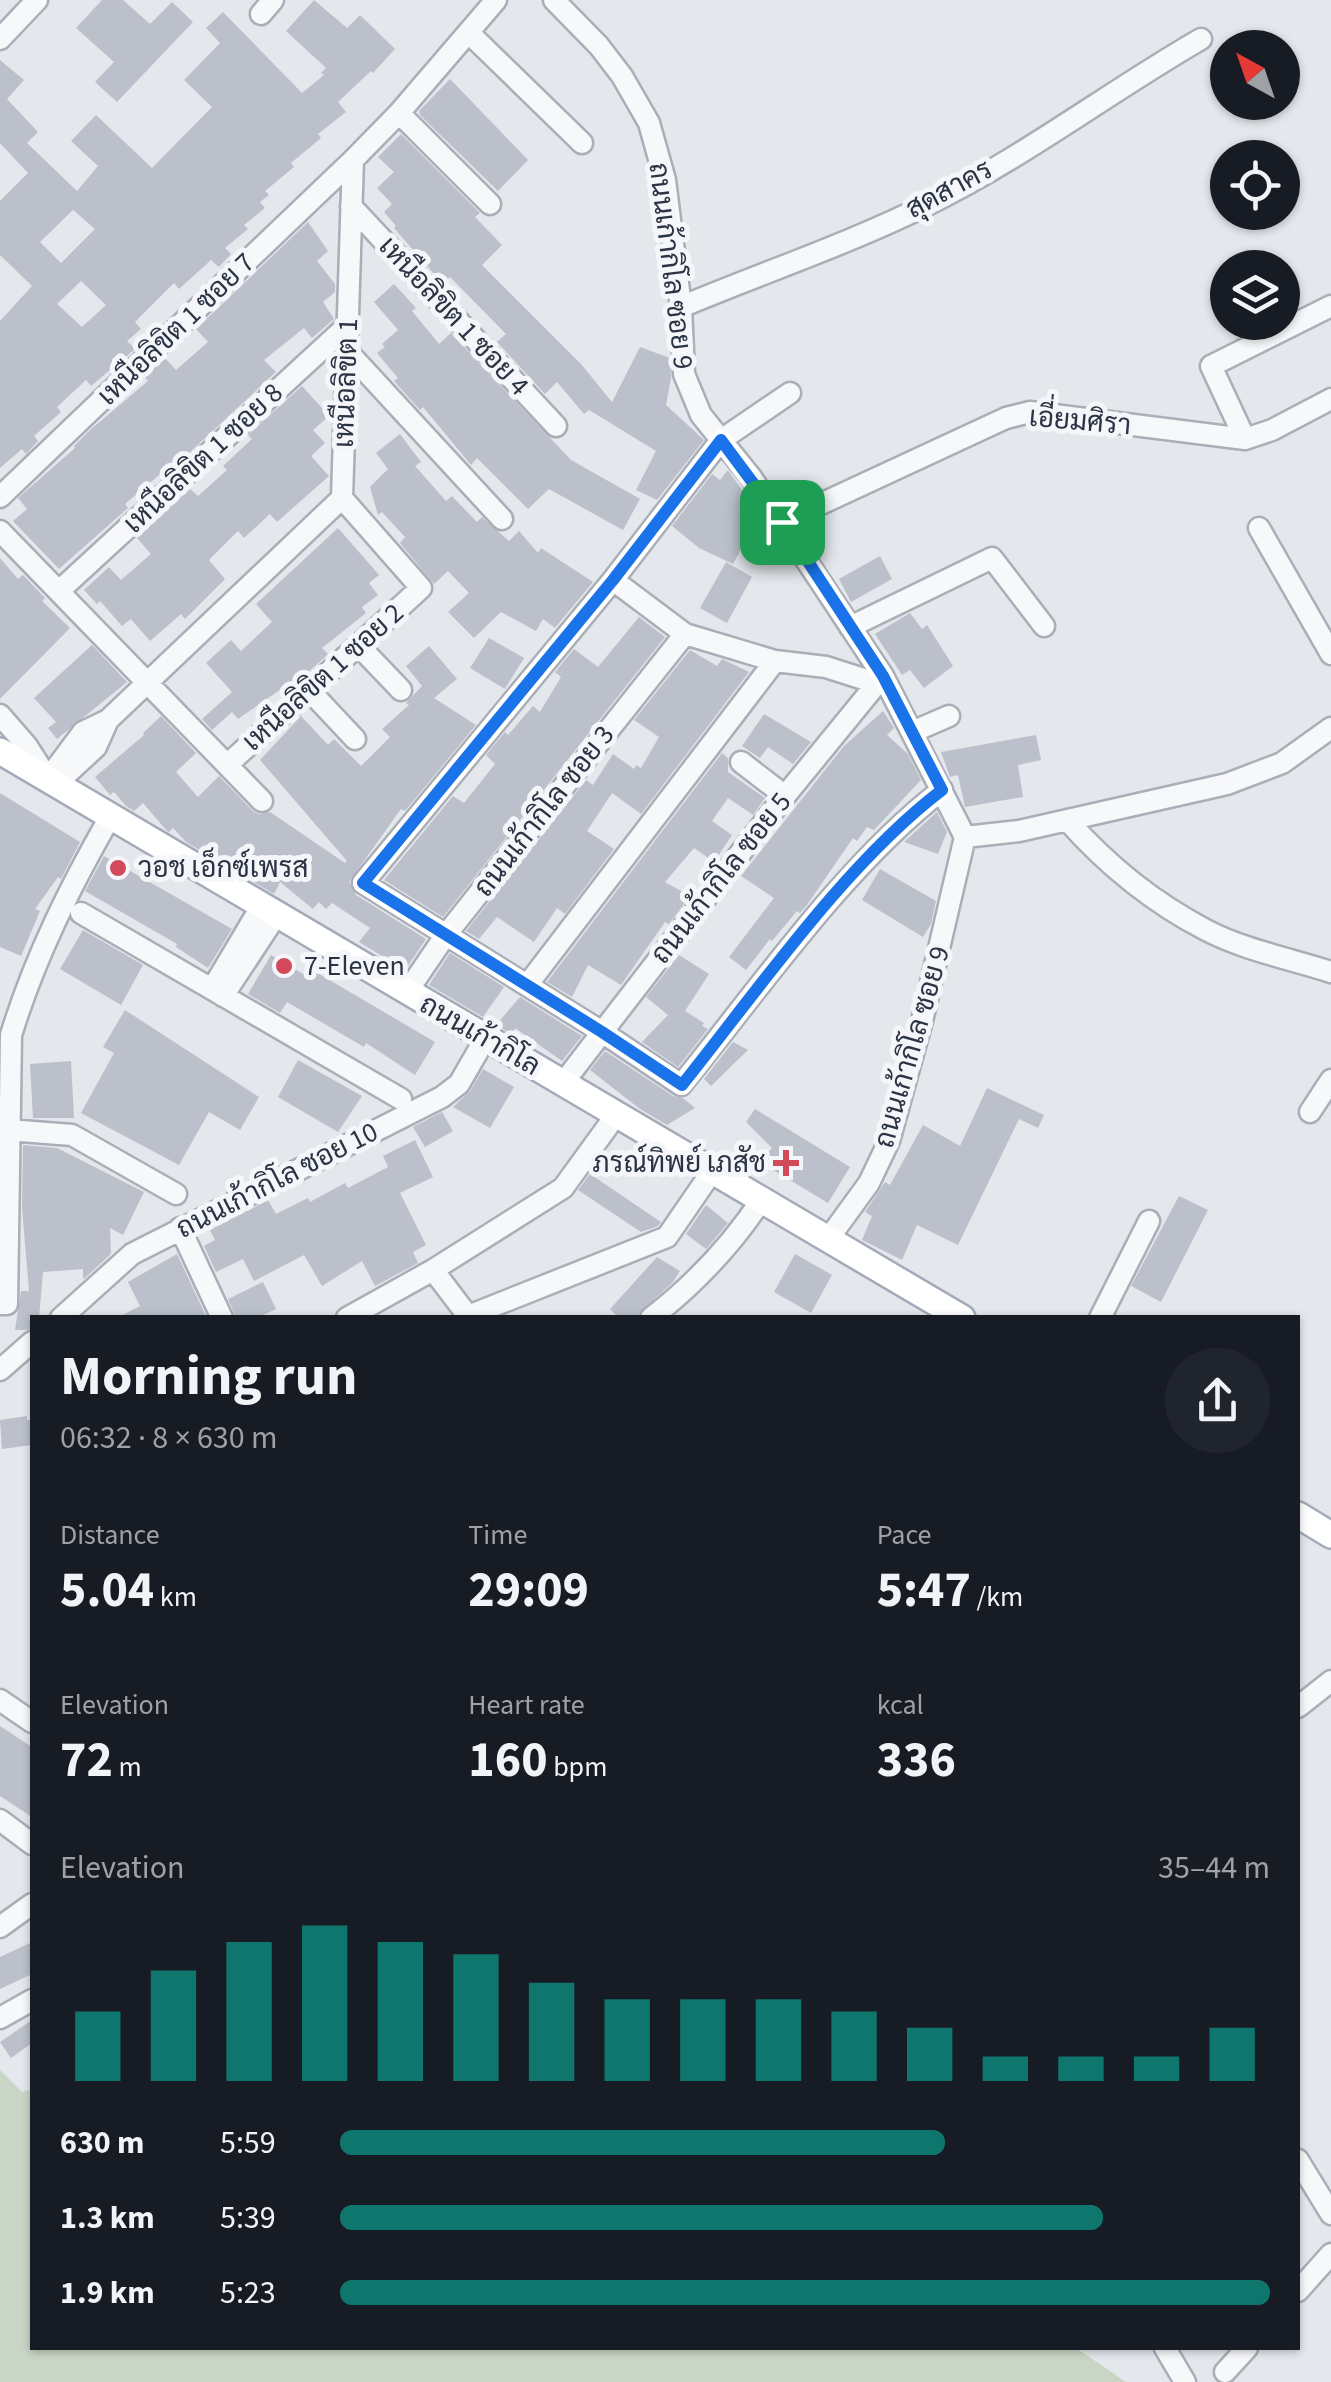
<!DOCTYPE html>
<meta charset="utf-8">
<style>
body{margin:0;font-family:"Source Sans 3",Sarabun,sans-serif;background:#20242c;color:#f1f3f6;height:100vh;display:flex;flex-direction:column;font-size:38px;white-space:nowrap}
*{box-sizing:border-box;margin:0}
p{font-size:32px;color:#9ea1a6}
.icon{flex:none;width:55px;height:55px;fill:none;stroke:currentColor;stroke-width:2;stroke-linecap:round;stroke-linejoin:round}
.map{position:relative;flex:1;overflow:hidden}
.panel{position:absolute;left:30px;top:1315px;width:1270px;height:1035px;display:flex;flex-direction:column;background:#171b24;border-radius:0px;box-shadow:0 2px 8px #0004}
.panel>*{flex:none}
.needle{width:65px;rotate:320deg}
.buttons{position:absolute;left:1210px;top:30px;display:grid;gap:20px}
.buttons a{display:grid;place-items:center;width:90px;height:90px;border-radius:50%;background:#171b24;box-shadow:0 2px 8px #0004;font-size:50px}
.pin{position:absolute;display:grid;place-items:center;width:85px;height:85px;color:#fff;margin:-42px;border-radius:20px;box-shadow:0 5px 15px #0006}
.round{display:grid;place-items:center;flex:none;width:105px;height:105px;border-radius:52px;background:#20242c}
.headline{display:flex;align-items:center;justify-content:space-between;height:170px;padding:0 30px}
h1{font-size:55px;font-weight:700;line-height:75px}
.stats{display:grid;grid-template-columns:repeat(3,1fr);gap:15px;height:170px;padding:10px 30px}
.stats div{display:grid;align-content:center}
.stats b{font-size:50px;font-weight:700}
.stats small{font-size:28px;font-weight:400}
.stats p{font-size:28px}
.chart{height:280px;padding:20px 30px}
.chart p{display:flex;justify-content:space-between}
.chart svg{width:100%;height:180px;margin-top:10px;stroke:#0f766e;stroke-width:6}
ul{padding:0 30px;list-style:none;font-size:32px}
li{display:grid;grid-template-columns:160px 120px 1fr;align-items:center;height:75px}
li i{height:25px;border-radius:12px;background:#0f766e}
.map>svg:first-child{display:block}
.green{fill:#c9d6c5}
.building{fill:#bbc0ca;fill-rule:evenodd}
.lines{fill:none;stroke-linecap:round;stroke-linejoin:round}
.minor-casing{stroke:#a9aeb7;stroke-width:25}
.major-casing{stroke:#a3abb8;stroke-width:30}
.minor{stroke:#f7f8fa;stroke-width:20}
.major{stroke:#fff;stroke-width:25}
.route-casing{stroke:#fff;stroke-width:20}
.route{stroke:#1a73e8;stroke-width:12}
.poi-dot{fill:#d1495b;stroke:#f4f6f9;stroke-width:4}
.labels{text-anchor:middle;dominant-baseline:central;stroke-width:10;stroke-linejoin:round;paint-order:stroke}
.street-label{font-size:28px;fill:#2b3445;stroke:#f4f6f9}
.poi-label{font-size:28px;fill:#2b3445;stroke:#f4f6f9;text-anchor:start}
</style>
<div class="map">
<svg width="1331" height="2382" viewBox="0 0 1331 2382">
<rect width="100%" height="100%" fill="#e4e7ec"/>
<path class="green" d="M0,2070L22,2092L32,2089V2348H1076L1126,2382H0Z"/>
<path class="building" d="M102,0H123L150,24L172,2L193,22L117,102L95,82L114,62L76,28Z
M314,0L347,28L360,15L395,49L373,73L371,71L338,102L346,112L318,134L321,138L291,163L294,167L265,191L269,195L260,202L265,208L244,225L248,229L225,248L231,254L219,267L211,260L179,289L174,283L135,322L141,329L127,341L135,349L91,386L86,380L57,407L61,412L34,436L38,441L26,454L22,449L0,468V321L32,286L0,255V201L28,173L0,143V60L24,80L7,99L38,132L27,143L77,191L98,166L71,141L96,115L152,168L212,107L184,80L220,43L206,28L223,12L302,93L324,75L321,73L326,68L286,31ZM73,210L95,229L61,263L40,242ZM81,281L106,305L82,327L57,304Z
M450,79L528,160L498,191L420,115L419,111Z
M401,134L480,213L475,217L502,245L482,265L581,364L612,402L640,347L670,358L671,378L666,405L704,440L657,500L636,490L656,451L589,410L584,414L557,382L545,394L497,342L506,334L450,277L442,283L394,228L396,226L384,212L392,204L377,188L394,172L378,157Z
M308,222L328,251L317,261L335,284V292L323,302L334,319L312,338L304,328L264,360L276,372L174,467L172,464L125,504L128,508L59,569L13,521L27,509L18,498L75,448L74,446L90,430L148,381L145,377L165,358L176,370L208,342L196,329Z
M394,284L416,308L412,311L439,344L451,333L571,460L640,499L623,530L549,489L528,509L477,458L471,465L423,407L420,410L394,381L398,378L377,353L385,347L382,344L398,330L374,302Z
M302,386L329,416L313,430L325,443L311,456L329,476L277,522L270,514L244,538L238,531L209,560L225,579L185,619L181,614L150,641L131,619L122,626L100,601L97,604L84,590L109,567L121,580L151,554L137,538L190,489L198,496L227,470L223,466L252,439L248,435Z
M400,434L421,462L415,466L446,501L452,496L477,522L482,517L509,541L519,531L538,553L541,548L593,582L555,628L543,619L536,631L501,612L474,638L448,612L469,593L448,571L434,584L400,543L405,537L382,512L378,515L370,487L388,469L376,453Z
M728,470L763,520L752,528L733,564L699,548L672,526L712,474L720,480Z
M338,528L379,575L369,583L378,595L362,607L366,613L322,648L328,654L288,691L284,687L238,719L232,712L212,730L202,719L232,692L206,663L231,640L241,651L272,622L256,604Z
M880,556L892,579L851,602L839,579Z
M0,558L18,579L23,575L45,598L42,601L70,628L0,699Z
M726,562L752,577L727,623L700,608Z
M910,613L922,629L927,625L953,666L924,688L910,670L902,675L875,634Z
M639,617L665,637L443,917L384,880L453,796L464,803L495,764L486,755L505,732L508,735L533,706L540,712L561,677L555,672L574,649L598,667Z
M489,638L524,658L505,689L470,668Z
M92,645L127,682L57,739L48,728L56,722L34,698Z
M429,646L457,679L434,698L476,725L405,811L401,809L349,882L356,895L426,939L405,970L359,942L370,928L332,903L326,909L319,902L313,909L280,882L274,894L186,842L173,828L169,832L166,830L143,803L134,811L126,806L114,792L110,795L95,777L144,735L143,733L161,716L196,753L176,772L198,797L219,776L253,811L259,814L270,812L345,863L347,861L260,760L301,716L328,745L334,739L361,766L390,737L382,729L409,705L406,703L422,686L406,666Z
M690,650L717,666L722,659L749,672L641,814L612,793L587,831L614,849L565,914L557,908L534,942L497,917L479,939L466,931L586,780L593,785L613,754L634,769L636,765L641,768L659,737L634,720Z
M883,711L894,728L887,735L908,754L921,780L874,830L867,827L857,841L853,838L807,905L800,913L797,911L772,941L770,939L746,970L729,957L774,898L741,876L844,746Z
M764,714L811,742L793,764L768,747L760,758L742,746Z
M1036,735L1041,760L1018,765L1023,797L965,807L958,775L950,777L941,752Z
M722,753L728,758V772L765,798L753,815L728,798L712,821L732,835L714,862L694,848L665,882L690,896L669,924L665,922L621,985L588,965L572,997L547,982Z
M0,793L80,842L61,879L58,877L35,909L40,911L21,956L0,947Z
M937,812L947,832L938,854L904,842Z
M104,856L232,929L208,968L176,947L177,944L85,891Z
M880,869L936,901L931,924L923,937L862,900Z
M83,930L143,965L121,1005L60,969Z
M450,953L504,987L483,1017L429,985Z
M271,955L305,975L309,968L435,1042L415,1075L366,1043L364,1047L287,1002L280,1013L248,994Z
M679,955L709,974L685,1011L704,1023L702,1026L708,1029L678,1067L642,1042L668,1015L646,997Z
M520,997L582,1036L562,1061L515,1028L512,1034L496,1025Z
M125,1010L259,1097L240,1130L209,1112L179,1165L81,1113L114,1053L103,1047Z
M733,1042L748,1050L711,1086L704,1079Z
M605,1051L673,1096L683,1098L695,1108L667,1125L640,1109L590,1070Z
M298,1060L362,1096L338,1132L278,1097Z
M71,1061L74,1118H33L30,1064Z
M483,1069L514,1087L490,1128L453,1107L470,1091Z
M987,1088L1044,1115L1038,1128L1019,1119L958,1245L917,1225L902,1260L862,1240L872,1216L865,1212L885,1182L890,1185L923,1125L960,1146Z
M755,1109L850,1167L828,1203L760,1162L772,1148L746,1122Z
M442,1112L453,1131L425,1147L413,1127Z
M415,1140L433,1177L400,1193L426,1245L413,1252L418,1263L375,1286L362,1261L322,1286L304,1255L254,1281L243,1259L216,1272L204,1246L215,1240L210,1230L268,1200L276,1214L308,1198L310,1202L345,1183L348,1188L388,1167L383,1156Z
M23,1145L57,1148L144,1192L123,1235L110,1228L111,1254L86,1277L83,1279V1269L43,1272L39,1318H32V1329L25,1330H15L21,1291H29L22,1208Z
M590,1174L661,1222L658,1226L641,1232L578,1190Z
M1179,1196L1208,1210L1161,1302L1131,1286Z
M706,1205L728,1223L706,1249L686,1234Z
M177,1254L207,1318H117L140,1306L128,1282Z
M795,1254L832,1275L811,1313L774,1292Z
M657,1257L680,1271L673,1282L634,1318H619L610,1309Z
M263,1282L276,1309L257,1318H236L228,1299Z
M27,1416V1420H32V1445L2,1449L0,1420Z
M0,1726L32,1747V1817L0,1796Z
M32,1942V1974L0,1989V1957Z
M32,2020V2043L11,2058L0,2042Z"/>
<g class="lines">
<defs>
<path id="minor" d="M554,0L599,46L622,76L649,123L665,180L681,307L684,374L701,415L751,477L883,676L965,837L922,1021L889,1141L869,1183L829,1238
M261,14L273,0
M469,33L582,143
M0,39L37,0
M399,113L490,204
M351,206L556,426
M681,307C762,273 848,244 927,205C1023,158 1109,92 1201,39
M347,351L502,519
M790,393L721,440L613,580L363,883L602,1032L681,1085C759,989 845,865 942,790
M1245,439L1211,366L1331,306
M0,497L353,160L399,113L496,0
M782,522L1006,418L1030,412L1245,439L1272,430L1331,399
M1259,528L1331,654
M0,531L262,801
M613,580L685,634L775,661L826,667L876,683
M59,591L348,325
M850,627L992,558L1044,626
M358,645L401,690
M309,690L355,739
M0,715L27,746L48,779L83,732L108,720L342,498L353,160
M912,732L949,716
M741,762L785,796
M227,765L421,588L342,498
M57,783L96,747L108,720
M1067,820C1106,864 1154,903 1206,930C1244,950 1291,959 1331,972
M965,837L1019,831L1227,784L1282,763L1331,728
M81,913L401,1099
M528,984L775,661
M212,989L262,905
M407,992L445,936L685,634
M223,996L277,914
M563,1083L776,807L883,676
M1310,1112L1331,1080
M8,1130L72,1135L176,1194
M180,1228L222,1318
M433,1270L468,1316L667,1237L713,1170
M0,1304H7L11,1035C35,957 70,887 110,817
M61,1318L132,1254L442,1097L459,1084L485,1039
M347,1318L433,1270L563,1188L616,1115
M651,1318C695,1284 731,1246 762,1199
M1100,1318L1149,1221
M0,1370L32,1342
M0,1700L32,1722
M1298,1707L1331,1681
M0,1820L32,1844
M0,1927L32,1904
M0,2018L32,2000
M1298,2160L1331,2214
M1298,2291L1331,2254
M1165,2348L1185,2382
M1225,2372L1247,2348"/>
<path id="major" d="M0,751L962,1318
M1298,1515L1331,1535"/>
</defs>
<use href="#minor" class="minor-casing"/>
<use href="#major" class="major-casing"/>
<use href="#minor" class="minor"/>
<use href="#major" class="major"/>
</g>
<g class="lines">
<defs>
<path id="route" d="M721,440L782,522L883,676L942,790C845,864 759,989 682,1085L602,1032L363,883L613,580Z"/>
</defs>
<use href="#route" class="route-casing"/>
<use href="#route" class="route"/>
</g>
<g class="poi-dot">
<circle cx="118" cy="868" r="10"/>
<circle cx="284" cy="966" r="10"/>
<path d="M781 1148h10v10h10v10h-10v10h-10v-10h-10v-10h10z"/>
</g>
<g class="labels">
<g class="street-label">
<text transform="translate(949 189) rotate(-28)">สุดสาคร</text>
<text transform="translate(671 266) rotate(83)">ถนนเก้ากิโล ซอย 9</text>
<text transform="translate(454 316) rotate(47)">เหนือลิขิต 1 ซอย 4</text>
<text transform="translate(176 329) rotate(-44)">เหนือลิขิต 1 ซอย 7</text>
<text transform="translate(346 383) rotate(-88)">เหนือลิขิต 1</text>
<text transform="translate(1080 421) rotate(5)">เอี่ยมศิรา</text>
<text transform="translate(203 458) rotate(-43)">เหนือลิขิต 1 ซอย 8</text>
<text transform="translate(323 677) rotate(-42)">เหนือลิขิต 1 ซอย 2</text>
<text transform="translate(544 811) rotate(-52)">ถนนเก้ากิโล ซอย 3</text>
<text transform="translate(721 878) rotate(-52)">ถนนเก้ากิโล ซอย 5</text>
<text transform="translate(480 1035) rotate(30)">ถนนเก้ากิโล</text>
<text transform="translate(912 1047) rotate(-74)">ถนนเก้ากิโล ซอย 9</text>
<text transform="translate(277 1180) rotate(-27)">ถนนเก้ากิโล ซอย 10</text>
</g>
<g class="poi-label">
<text x="138" y="868">วอช เอ็กซ์เพรส</text>
<text x="304" y="966">7-Eleven</text>
<text x="766" y="1163" text-anchor="end">ภรณ์ทิพย์ เภสัช</text>
</g>
</g>
</svg>
<div class="buttons">
<a><svg class="needle" viewBox="-14 -14 28 28"><path d="M0-13l5 13h-10z" fill="#e53935"/><path d="M0 13l5-13h-10z" fill="#9ea1a6"/></svg></a>
<a><svg class="icon" aria-label="locate" viewBox="0 0 24 24"><circle cx="12" cy="12" r="6"/><path d="M12 2v4M12 18v4M2 12h4M18 12h4"/></svg></a>
<a><svg class="icon" aria-label="layers" viewBox="0 0 24 24"><path d="M12 4l9 5-9 5-9-5zM3 14l9 5 9-5"/></svg></a>
</div>
<div class="pin" style="left:782px;top:522px;background:#1e9e55"><svg class="icon" aria-label="arrive" viewBox="0 0 24 24"><path d="M6 21V4h12l-3 4 3 4H6"/></svg></div>
<section class="panel">
<div class="headline"><div><h1>Morning run</h1><p>06:32 · 8 × 630 m</p></div><a class="round"><svg class="icon" aria-label="share" viewBox="0 0 24 24"><path d="M12 15V3M7 8l5-5 5 5M5 13v7h14v-7"/></svg></a></div>
<div class="stats">
<div><p>Distance</p><b>5.04<small> km</small></b></div>
<div><p>Time</p><b>29:09</b></div>
<div><p>Pace</p><b>5:47<small> /km</small></b></div>
</div>
<div class="stats">
<div><p>Elevation</p><b>72<small> m</small></b></div>
<div><p>Heart rate</p><b>160<small> bpm</small></b></div>
<div><p>kcal</p><b>336</b></div>
</div>
<div class="chart"><p><span>Elevation</span>35–44 m</p>
<svg viewBox="0 0 160 44" preserveAspectRatio="none"><path d="M5 44V27M15 44V17M25 44V10M35 44V6M45 44V10M55 44V13M65 44V20M75 44V24M85 44V24M95 44V24M105 44V27M115 44V31M125 44V38M135 44V38M145 44V38M155 44V31"/></svg>
</div>
<ul>
<li><b>630 m</b>5:59<i style="width:65%"></i></li>
<li><b>1.3 km</b>5:39<i style="width:82%"></i></li>
<li><b>1.9 km</b>5:23<i style="width:100%"></i></li>
</ul>
</section>
</div>
